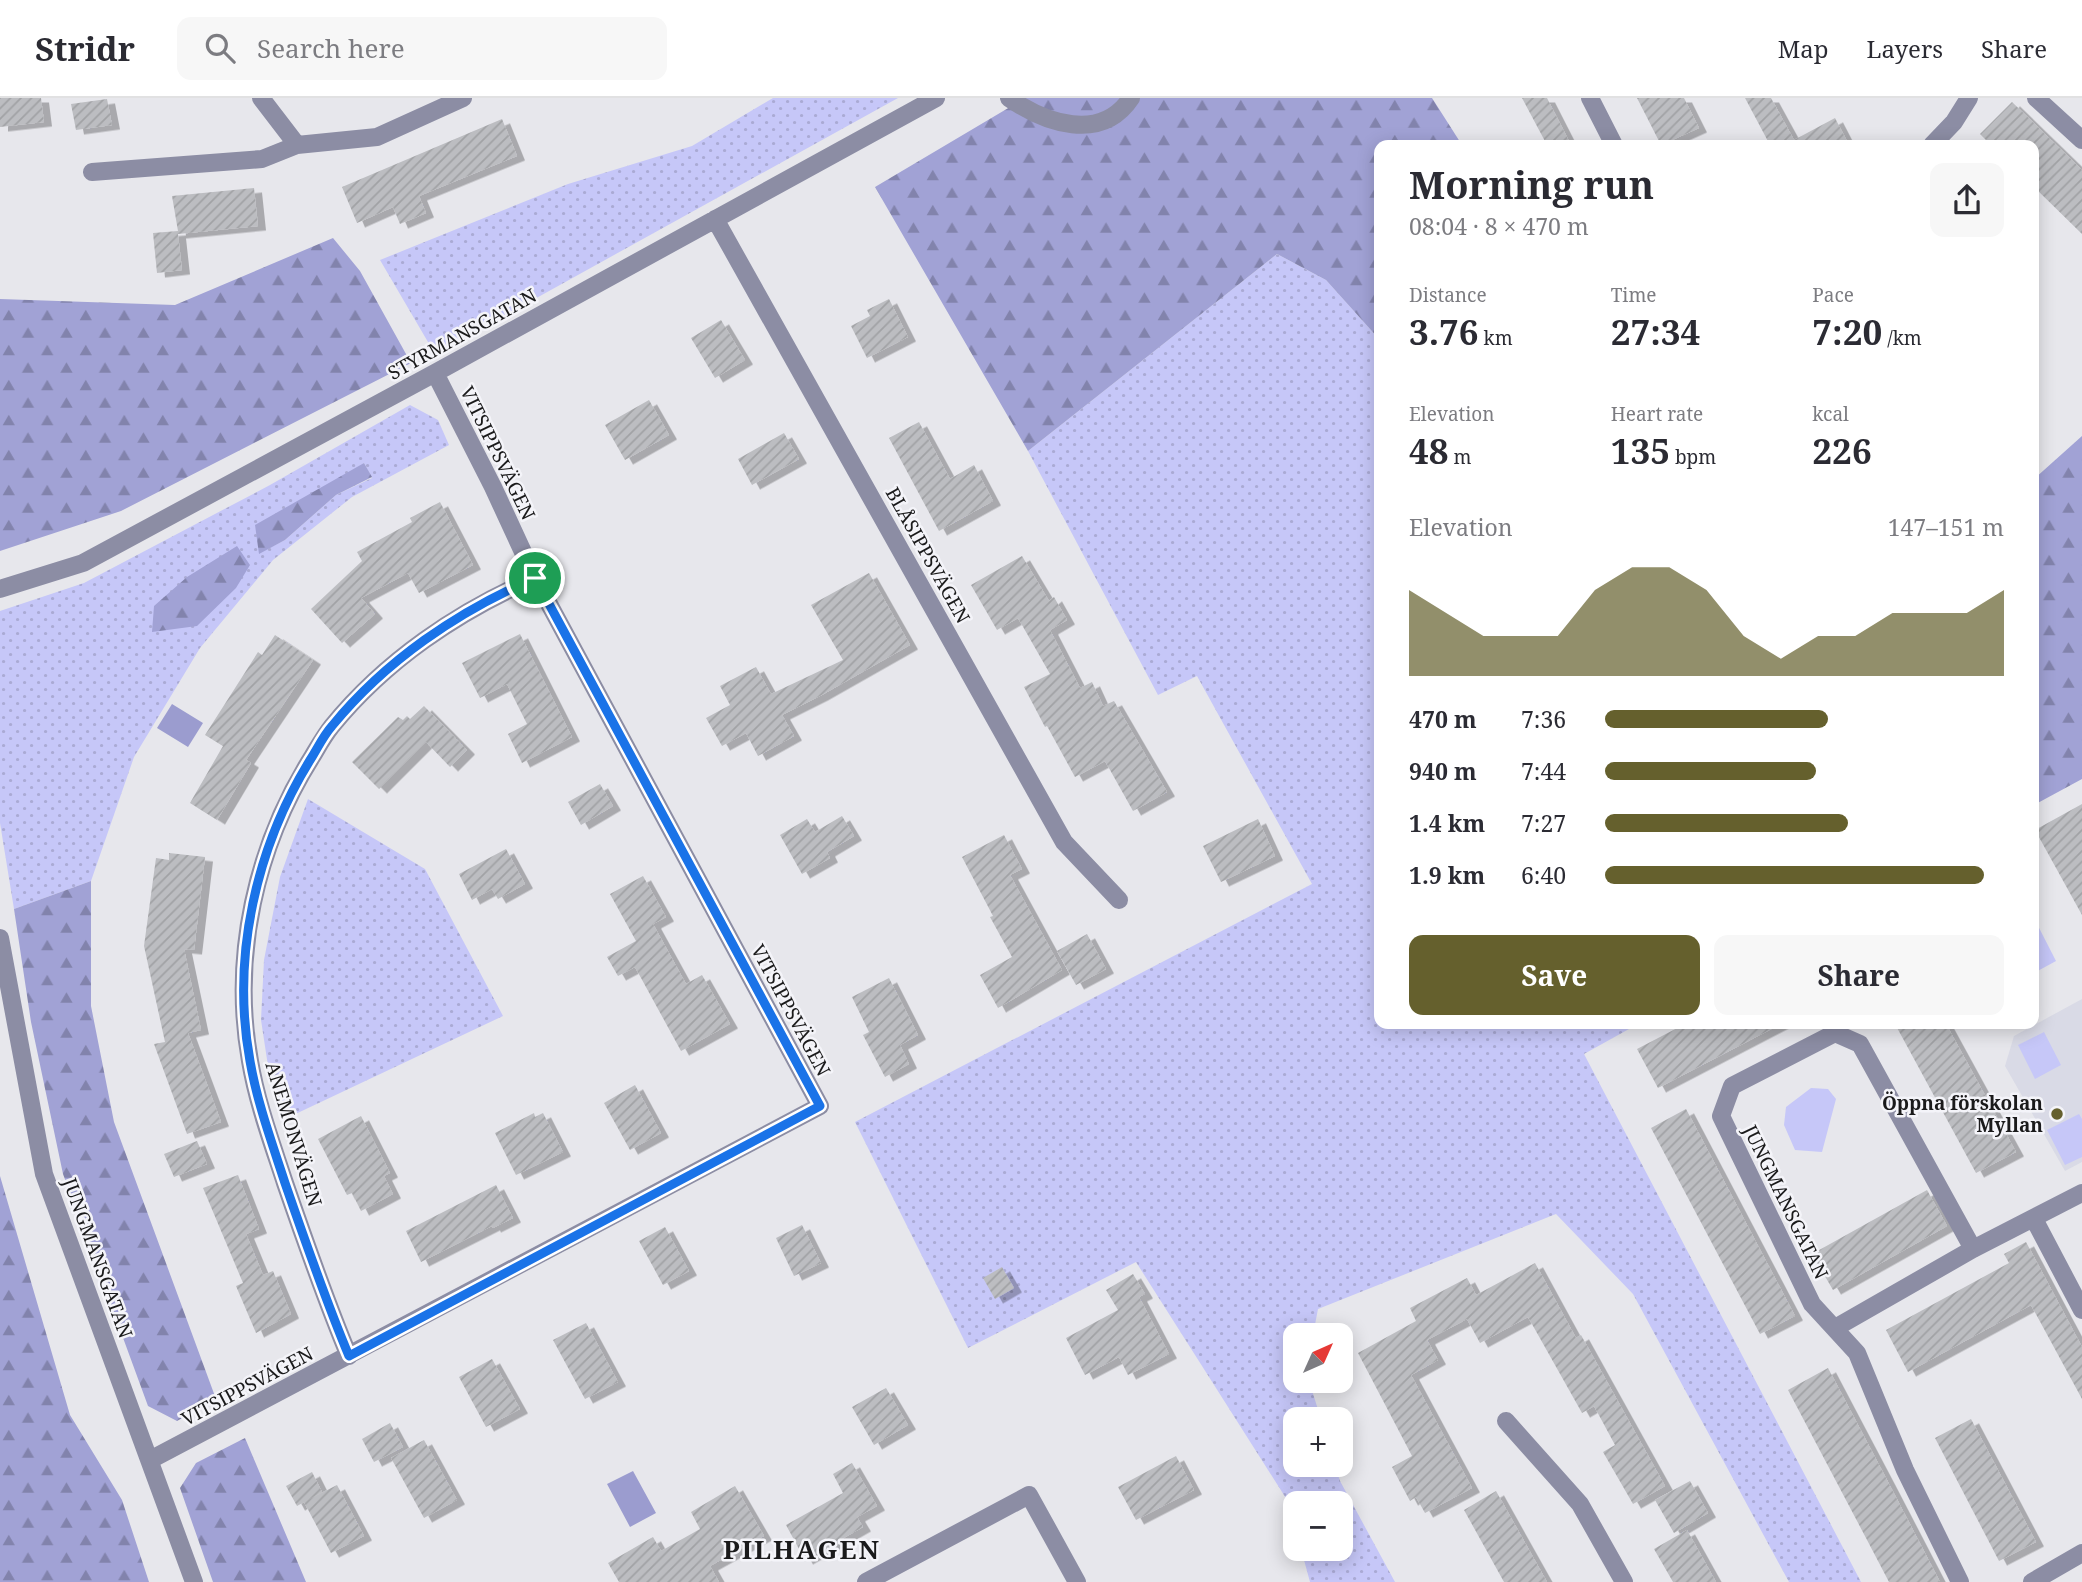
<!DOCTYPE html>
<meta charset="utf-8">
<style>
body{margin:0;font-family:"Noto Serif",serif;background:#f7f7f7;color:#2b2b33;height:100vh;display:flex;flex-direction:column;font-size:26px;white-space:nowrap}
*{box-sizing:border-box;margin:0}
p{font-size:23px;color:#7c7c81}
.icon{flex:none;width:38px;height:38px;fill:none;stroke:currentColor;stroke-width:2;stroke-linecap:round;stroke-linejoin:round}
.map{position:relative;flex:1;overflow:hidden}
.sheet{position:absolute;left:1374px;top:42px;width:665px;height:889px;display:flex;flex-direction:column;background:#fff;border-radius:14px;box-shadow:0 4px 18px #0003}
.sheet>*{flex:none}
.needle{width:46px;rotate:45deg}
.tools{position:absolute;left:1283px;top:1225px;display:grid;gap:14px}
.tools a{display:grid;place-items:center;width:70px;height:70px;border-radius:14px;background:#fff;box-shadow:0 4px 18px #0003;font-size:35px}
.pin{position:absolute;display:grid;place-items:center;width:60px;height:60px;color:#fff;margin:-30px;border:4px solid #fff;border-radius:50%;box-shadow:0 2px 7px #0007}
.round{display:grid;place-items:center;flex:none;width:74px;height:74px;border-radius:14px;background:#f7f7f7}
.headline{display:flex;align-items:center;justify-content:space-between;height:119px;padding:0 35px}
h1{font-size:38px;font-weight:700;line-height:52px}
.metrics{display:grid;grid-template-columns:repeat(3,1fr);gap:10px;height:119px;padding:7px 35px}
.metrics div{display:grid;align-content:center}
.metrics b{font-size:35px;font-weight:700}
.metrics small{font-size:19px;font-weight:400}
.metrics p{font-size:19px}
.chart{height:196px;padding:14px 35px}
.chart p{display:flex;justify-content:space-between}
.chart svg{width:100%;height:126px;margin-top:7px;fill:#65602d;opacity:.7}
.cta{display:flex;gap:14px;margin-top:auto;padding:14px 35px}
.cta a{flex:1;height:80px;border-radius:14px;background:#65602d;color:#fff;font-size:28px;font-weight:700;line-height:80px;text-align:center}
.cta a+a{background:#f7f7f7;color:#2b2b33}
ul{padding:0 35px;list-style:none;font-size:23px}
li{display:grid;grid-template-columns:112px 84px 1fr;align-items:center;height:52px}
li i{height:18px;border-radius:9px;background:#65602d}
header{display:flex;align-items:center;gap:42px;box-sizing:border-box;height:98px;padding:0 35px;background:#fff;border-bottom:2px solid #e1e1e2}
header strong{font-size:33px}
nav{display:flex;gap:38px;margin-inline-start:auto;font-size:24px}
.search{width:490px;height:63px;background:#f7f7f7;display:flex;align-items:center;gap:18px;box-sizing:border-box;padding:0 24px;border-radius:14px;color:#7c7c81;font-size:26px}
.map>svg:first-child{display:block}
.built{fill:#d9dae6}
.grass{fill:url(#grass-dots);fill-rule:evenodd}
.forest{fill:url(#forest-firs)}
.green{fill:#c6c7f8}
.water{fill:#9b9ccf}
.building{fill:url(#building-hatch);filter:url(#shadow)}
.lines{fill:none;stroke-linecap:round;stroke-linejoin:round}
.minor{stroke:#8c8da4;stroke-width:18}
.route-casing{stroke:#fff;stroke-width:14}
.route{stroke:#1a73e8;stroke-width:9}
.poi-dot{fill:#65602d;stroke:#f4f4f9;stroke-width:2.5}
.labels{text-anchor:middle;dominant-baseline:central;stroke-width:5;stroke-linejoin:round;paint-order:stroke}
.street-label{font-size:19px;fill:#1a1a1b;stroke:#f4f4f9}
.poi-label{font-size:19px;font-weight:bold;fill:#1a1a1b;stroke:#f4f4f9;text-anchor:end}
.district-label{font-size:26px;font-weight:bold;letter-spacing:2px;fill:#1a1a1b;stroke:#f4f4f9}
</style>
<header>
<strong>Stridr</strong>
<div class="search"><svg class="icon" aria-label="search" viewBox="0 0 24 24"><circle cx="10" cy="10" r="6"/><path d="M15 15l6 6"/></svg>Search here</div>
<nav><a>Map</a><a>Layers</a><a>Share</a></nav>
</header>
<div class="map">
<svg width="2082" height="1484" viewBox="0 0 2082 1484">
<defs>
<pattern id="grass-dots" width="8" height="8" patternUnits="userSpaceOnUse" patternTransform="scale(1.75)"><rect width="8" height="8" fill="#c6c7f8"/><path d="M2 2h.1M6 6h.1" fill="none" stroke="#aaaad4" stroke-width="1.8" stroke-linecap="round"/></pattern>
<pattern id="forest-firs" width="22" height="20" patternUnits="userSpaceOnUse" patternTransform="scale(1.75)"><rect width="22" height="20" fill="#a1a2d5"/><path d="M5 1l3.5 6h-7zM16 11l3.5 6h-7z" fill="#8283ac"/></pattern>
<pattern id="building-hatch" width="6" height="6" patternUnits="userSpaceOnUse" patternTransform="scale(1.75)"><rect width="6" height="6" fill="#bcbdc1"/><path d="M-1 1l2-2M0 6l6-6M5 7l2-2" fill="none" stroke="#a1a2a5"/></pattern>
<filter id="shadow"><feDropShadow dx="8" dy="4.5" stdDeviation="0" flood-color="#0004"/></filter>
</defs>
<rect width="100%" height="100%" fill="#e7e7ec"/>
<path class="built" d="M2082,901V1064L2065,1073L2005,968L2014,938Z"/>
<path class="grass" d="M773,0H898L435,256L380,162L568,86L692,48Z
M1277,156L1326,182L1379,241V926H1638L1584,956L1861,1484H1789L1633,1196L1556,1116L1318,1211L1313,1237H1295V1283H1309L1321,1321H1295V1367H1335L1340,1383L1395,1484H1310L1301,1451H1340V1405H1295V1427L1289,1405L1136,1164L968,1250L855,1024L1312,786L1197,578L1158,597L1028,353Z
M410,307L438,322L449,347L352,399L273,462L200,550L134,659L91,783L14,811L0,725V513L84,485L270,387ZM364,365L372,380L336,397L285,442L259,455Z
M308,701L425,771L503,918L287,1020L268,968L261,922L264,862L280,779Z"/>
<path class="forest" d="M1025,0H1432L1462,47H1379V241L1326,182L1277,156L1028,353L875,89Z
M333,140L360,173L411,265L121,413L0,453V201L175,207Z
M2082,338V681L2034,707V381Z
M364,365L372,379L336,397L285,442L259,456L255,427Z
M237,448L250,467L236,490L197,528L152,534L154,508L187,479Z
M91,783V908L114,1024L216,1301L177,1323L148,1308L63,1076L31,924L14,811Z
M0,1078L70,1317L122,1402L149,1484H0Z
M245,1340L306,1484H213L180,1390L196,1365Z"/>
<path class="green" d="M2034,820L2056,863L2034,875Z
M2044,934L2061,967L2035,981L2018,947Z
M1811,990L1828,991L1836,1001L1822,1054L1795,1052L1784,1027L1786,1009Z
M2079,1016L2082,1021V1059L2065,1067L2047,1032Z"/>
<path class="water" d="M172,606L203,625L188,649L157,630Z
M633,1373L656,1415L630,1429L607,1386Z"/>
<path class="building" d="M0,0H41L44,24L0,29Z
M1522,0H1547L1571,47H1547Z
M1637,0H1684L1699,30L1661,47Z
M1745,0H1771L1794,42L1835,20L1849,47H1770Z
M107,1L112,27L76,32L71,6Z
M2012,4L2082,72V136L2034,89V47H1991L1980,36Z
M502,21L517,58L419,98L426,115L400,126L393,109L357,125L342,89Z
M254,90L258,128L178,136L182,172L157,175L153,135L178,133L172,98Z
M889,201L908,239L867,260L851,228L870,218L867,212Z
M721,222L745,262L715,280L691,240Z
M649,302L669,337L625,362L605,327Z
M919,324L950,381L974,367L993,403L939,433L889,340Z
M784,335L799,361L752,387L738,361Z
M440,404L473,467L419,495L408,475L361,500L375,516L342,545L311,511L362,463L357,454L412,424L410,420Z
M1022,458L1049,503L1054,499L1067,522L1050,532L1080,590L1092,584L1103,608L1114,603L1167,694L1133,713L1105,663L1075,679L1047,628L1045,629L1024,589L1050,576L1018,520L997,532L971,487Z
M869,475L910,547L820,598L782,617L794,638L758,658L746,635L722,648L706,620L730,607L720,588L756,569L771,596L843,562L811,507Z
M520,536L572,639L522,665L508,636L527,626L507,586L480,600L462,565Z
M275,537L313,562L246,662L251,665L217,722L190,705L223,648L205,637L258,554L262,557Z
M424,608L467,652L450,669L426,644L379,691L352,664L398,619L403,622L407,618L410,621Z
M600,686L613,708L581,727L568,704Z
M2082,706V817L2035,732Z
M842,718L854,738L827,754L830,760L802,776L780,737L807,721L815,734Z
M1258,721L1275,758L1221,784L1203,748Z
M1004,737L1022,771L1010,777L1062,872L998,910L980,877L1012,859L990,819L993,818L962,759Z
M506,751L525,786L498,801L492,791L472,802L459,776Z
M169,755L205,759L194,852L184,851L201,932L188,935L221,1024L187,1036L154,946L165,944L144,848L156,760L169,762Z
M643,778L666,819L653,826L686,886L702,877L730,926L681,953L635,869L618,878L607,859L636,843L610,796Z
M1087,836L1106,871L1076,887L1057,853Z
M889,880L918,937L900,947L909,966L885,979L863,937L869,934L852,899Z
M1685,926H1781L1658,990L1637,951Z
M1895,926H1946L2016,1054L1976,1075Z
M635,987L661,1035L630,1052L604,1005Z
M1686,1011L1795,1218L1760,1236L1651,1030Z
M534,1015L535,1019L543,1015L563,1054L516,1077L495,1035Z
M361,1018L390,1075L384,1078L393,1096L361,1113L352,1095L347,1097L318,1041Z
M197,1043L207,1066L174,1079L164,1056Z
M238,1077L259,1131L246,1136L263,1177L273,1173L291,1216L256,1235L236,1188L243,1185L203,1090Z
M496,1087L513,1120L493,1130L492,1128L421,1164L406,1133Z
M1927,1092L1947,1128L1833,1192L1812,1156Z
M802,1127L821,1165L794,1178L776,1140Z
M665,1129L689,1173L663,1187L639,1143Z
M2026,1144L2082,1249V1301L2031,1207L1908,1274L1886,1232L2009,1165L2004,1156Z
M1535,1165L1576,1240L1581,1237L1665,1388L1633,1406L1603,1354L1615,1347L1594,1308L1582,1315L1528,1219L1480,1245L1467,1221L1427,1242L1438,1262L1411,1277L1472,1390L1425,1415L1416,1399L1410,1403L1392,1369L1412,1358L1358,1255L1416,1223L1410,1210L1467,1180L1476,1197Z
M1002,1169L1014,1190L995,1201L983,1180Z
M1133,1176L1145,1196L1139,1199L1169,1256L1128,1277L1119,1259L1085,1277L1066,1240L1118,1212L1106,1192Z
M586,1225L618,1284L585,1301L553,1242Z
M492,1261L520,1311L486,1329L459,1279Z
M1828,1270L1887,1382L1940,1484H1889L1866,1440L1788,1292Z
M886,1290L908,1327L874,1347L852,1309Z
M1971,1321L2036,1444L1999,1463L1935,1340Z
M390,1325L403,1349L374,1364L362,1341Z
M424,1342L457,1402L424,1420L391,1360Z
M1176,1358L1194,1392L1136,1422L1118,1389Z
M852,1365L877,1408L857,1419L863,1429L805,1462L786,1427L843,1395L833,1376Z
M312,1374L322,1394L297,1408L286,1388Z
M1690,1383L1708,1415L1674,1435L1655,1402Z
M337,1387L364,1438L331,1455L304,1404Z
M735,1388L764,1438L710,1468L719,1484H619L608,1465L653,1439L661,1453L700,1431L691,1414Z
M1496,1393L1547,1484H1504L1464,1412Z
M1687,1432L1716,1484H1673L1654,1451Z"/>
<g class="lines">
<path class="minor" d="M261,0L297,47L377,39L463,0
M1009,0C1045,25 1101,45 1131,0
M1590,0L1614,47
M2036,0L2082,42
M1932,47L1954,24L1969,0
M92,74L262,61L297,47
M715,121L1064,744L1119,802
M0,491L83,465L435,275L936,0
M0,840L44,1076L194,1484
M2034,1121L2082,1212
M1835,1230L1973,1151L2082,1095
M349,1258C325,1201 305,1143 285,1085C272,1045 257,1005 250,963C231,858 256,748 312,659C318,649 324,638 332,628C385,563 458,513 535,480
M1506,1323L1580,1406L1624,1484
M150,1362L820,1008L535,480L493,389L435,275
M866,1484L1029,1397L1077,1484
M1960,1484L1905,1372L1857,1255L1812,1206L1721,1018L1732,988L1835,935L1860,946L1973,1151
M2032,1484L2082,1455"/>
</g>
<g class="lines">
<defs>
<path id="route" d="M535,480L820,1008L349,1258C325,1201 305,1143 285,1085C272,1045 257,1004 250,963C231,859 256,748 312,659C318,649 324,637 332,628C385,563 458,513 535,480Z"/>
</defs>
<use href="#route" class="route-casing"/>
<use href="#route" class="route"/>
</g>
<circle class="poi-dot" cx="2057" cy="1016" r="7"/>
<g class="labels">
<g class="street-label">
<text transform="translate(462 236) rotate(-29)">STYRMANSGATAN</text>
<text transform="translate(498 355) rotate(64)">VITSIPPSVÄGEN</text>
<text transform="translate(928 457) rotate(61)">BLÅSIPPSVÄGEN</text>
<text transform="translate(791 912) rotate(62)">VITSIPPSVÄGEN</text>
<text transform="translate(294 1036) rotate(73)">ANEMONVÄGEN</text>
<text transform="translate(1786 1104) rotate(64)">JUNGMANSGATAN</text>
<text transform="translate(98 1160) rotate(70)">JUNGMANSGATAN</text>
<text transform="translate(247 1288) rotate(-28)">VITSIPPSVÄGEN</text>
</g>
<g class="poi-label">
<text x="2043" y="1005">Öppna förskolan<tspan x="2043" dy="22">Myllan</tspan></text>
</g>
<g class="district-label">
<text x="802" y="1451">PILHAGEN</text>
</g>
</g>
</svg>
<div class="tools">
<a><svg class="needle" viewBox="-14 -14 28 28"><path d="M0-13l5 13h-10z" fill="#e53935"/><path d="M0 13l5-13h-10z" fill="#7c7c81"/></svg></a>
<a>+</a>
<a>−</a>
</div>
<div class="pin" style="left:535px;top:480px;background:#1e9e55"><svg class="icon" aria-label="arrive" viewBox="0 0 24 24"><path d="M6 21V4h12l-3 4 3 4H6"/></svg></div>
<section class="sheet">
<div class="headline"><div><h1>Morning run</h1><p>08:04 · 8 × 470 m</p></div><a class="round"><svg class="icon" aria-label="share" viewBox="0 0 24 24"><path d="M12 15V3M7 8l5-5 5 5M5 13v7h14v-7"/></svg></a></div>
<div class="metrics">
<div><p>Distance</p><b>3.76<small> km</small></b></div>
<div><p>Time</p><b>27:34</b></div>
<div><p>Pace</p><b>7:20<small> /km</small></b></div>
</div>
<div class="metrics">
<div><p>Elevation</p><b>48<small> m</small></b></div>
<div><p>Heart rate</p><b>135<small> bpm</small></b></div>
<div><p>kcal</p><b>226</b></div>
</div>
<div class="chart"><p><span>Elevation</span>147–151 m</p>
<svg viewBox="0 0 160 44" preserveAspectRatio="none"><path d="M0 44V14L10 22L20 30L30 30L40 30L50 14L60 6L70 6L80 14L90 30L100 38L110 30L120 30L130 22L140 22L150 22L160 14V44z"/></svg>
</div>
<ul>
<li><b>470 m</b>7:36<i style="width:56%"></i></li>
<li><b>940 m</b>7:44<i style="width:53%"></i></li>
<li><b>1.4 km</b>7:27<i style="width:61%"></i></li>
<li><b>1.9 km</b>6:40<i style="width:95%"></i></li>
</ul>
<div class="cta"><a>Save</a><a>Share</a></div>
</section>
</div>
